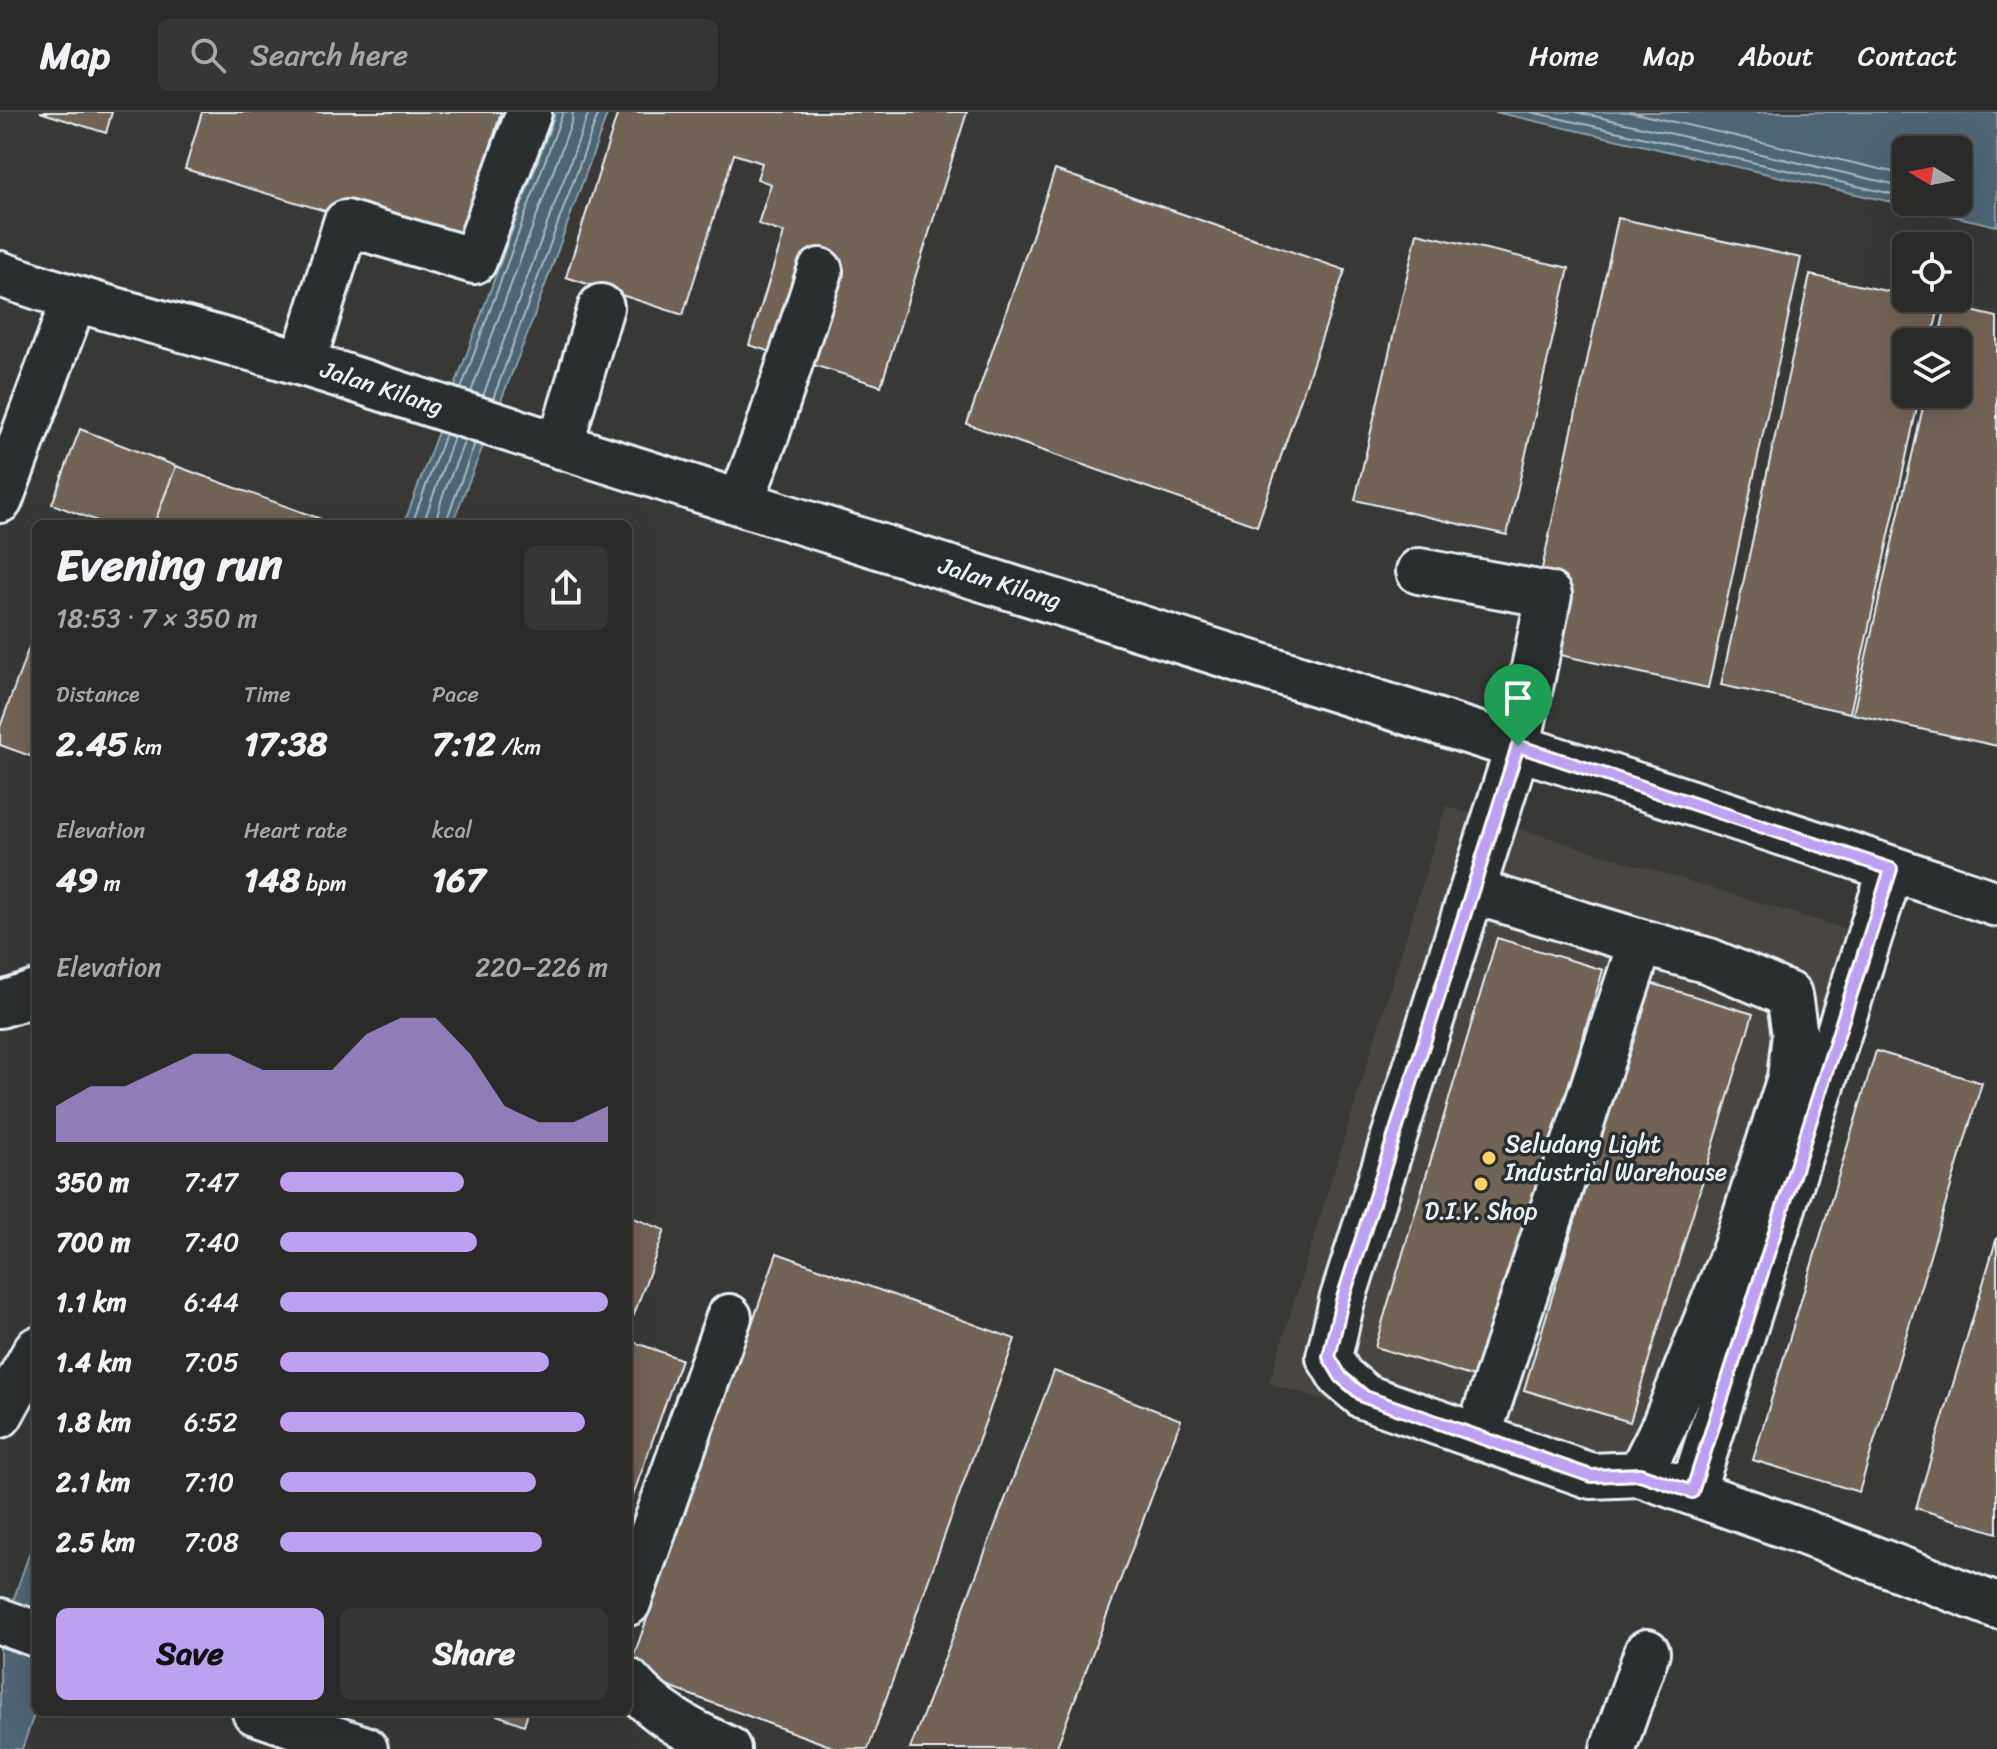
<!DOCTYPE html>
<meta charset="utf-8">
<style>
body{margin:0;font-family:Sriracha,sans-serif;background:#363634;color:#f1f3f6;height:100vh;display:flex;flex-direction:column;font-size:30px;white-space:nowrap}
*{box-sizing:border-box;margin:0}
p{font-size:26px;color:#a5a7a8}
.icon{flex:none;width:44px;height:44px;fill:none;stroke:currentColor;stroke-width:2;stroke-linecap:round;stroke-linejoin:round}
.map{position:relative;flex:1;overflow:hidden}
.details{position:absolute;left:32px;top:408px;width:600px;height:1196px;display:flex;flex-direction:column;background:#2a2a28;border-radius:12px;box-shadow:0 8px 32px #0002,0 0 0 2px #464645}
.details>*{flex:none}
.needle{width:52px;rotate:280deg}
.buttons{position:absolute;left:1892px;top:24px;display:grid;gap:16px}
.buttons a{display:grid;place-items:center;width:80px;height:80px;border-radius:12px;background:#2a2a28;box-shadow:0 8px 32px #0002,0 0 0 2px #464645;font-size:40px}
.pin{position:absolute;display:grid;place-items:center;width:68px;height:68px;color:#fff;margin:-82px -34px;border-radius:50% 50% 50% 0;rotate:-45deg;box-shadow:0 0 8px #0007}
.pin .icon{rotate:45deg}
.round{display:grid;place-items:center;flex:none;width:84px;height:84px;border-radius:12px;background:#363634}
.head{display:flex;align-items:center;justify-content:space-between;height:136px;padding:0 24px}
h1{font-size:44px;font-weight:700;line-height:60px}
.stats{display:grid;grid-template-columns:repeat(3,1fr);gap:12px;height:136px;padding:8px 24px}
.stats div{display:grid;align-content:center}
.stats b{font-size:34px;font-weight:700}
.stats small{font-size:22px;font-weight:400}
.stats p{font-size:22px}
.chart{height:224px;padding:16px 24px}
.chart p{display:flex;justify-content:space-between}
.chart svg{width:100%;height:144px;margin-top:8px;fill:#bca0f2;opacity:.7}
.primary-button{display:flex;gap:16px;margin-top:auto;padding:16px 24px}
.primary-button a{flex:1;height:92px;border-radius:12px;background:#bca0f2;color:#111;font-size:32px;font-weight:700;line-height:92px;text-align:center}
.primary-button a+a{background:#363634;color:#f1f3f6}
ul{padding:0 24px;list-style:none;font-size:26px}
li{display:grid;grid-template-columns:128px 96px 1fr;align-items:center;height:60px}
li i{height:20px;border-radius:10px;background:#bca0f2}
header{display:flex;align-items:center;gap:48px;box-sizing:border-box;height:112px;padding:0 40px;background:#2a2a28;border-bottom:2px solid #464645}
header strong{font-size:38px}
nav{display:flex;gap:44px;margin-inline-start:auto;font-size:28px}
.search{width:560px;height:72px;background:#363634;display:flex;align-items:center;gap:20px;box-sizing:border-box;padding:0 28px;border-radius:12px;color:#a5a7a8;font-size:30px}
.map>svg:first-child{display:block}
.built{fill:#494540}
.water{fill:#4d6672;stroke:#8b9ea8;stroke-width:2;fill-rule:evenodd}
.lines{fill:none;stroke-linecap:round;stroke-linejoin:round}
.shore{stroke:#aab9c2;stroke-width:2}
.building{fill:#716357;stroke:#e8f1f8;stroke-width:2}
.minor-casing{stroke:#e8f1f8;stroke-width:50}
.minor{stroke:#2a2d2e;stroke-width:44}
.route-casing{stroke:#fff;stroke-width:16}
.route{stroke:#bca0f2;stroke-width:10}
.poi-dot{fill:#ffd166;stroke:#2a2d2e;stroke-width:3}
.labels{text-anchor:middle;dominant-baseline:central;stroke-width:7;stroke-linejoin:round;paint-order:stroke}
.street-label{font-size:24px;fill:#e8f1f8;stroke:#2a2d2e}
.poi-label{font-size:24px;fill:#e8f1f8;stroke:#2a2d2e;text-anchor:start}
</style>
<header>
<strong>Map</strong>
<div class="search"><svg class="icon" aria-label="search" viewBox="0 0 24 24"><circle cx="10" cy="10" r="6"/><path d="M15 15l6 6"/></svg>Search here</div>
<nav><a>Home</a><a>Map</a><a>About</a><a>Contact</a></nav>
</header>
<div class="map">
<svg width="1997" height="1637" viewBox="0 0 1997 1637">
<rect width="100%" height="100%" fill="#383836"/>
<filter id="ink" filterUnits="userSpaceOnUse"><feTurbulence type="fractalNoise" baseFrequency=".0125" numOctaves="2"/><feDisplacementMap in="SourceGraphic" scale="16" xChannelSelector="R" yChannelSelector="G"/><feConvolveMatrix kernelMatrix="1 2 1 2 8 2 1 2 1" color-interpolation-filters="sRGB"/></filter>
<g filter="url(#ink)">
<path class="built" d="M1446,694L1845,817L1668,1396L1269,1271Z"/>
<path class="water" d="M556,0H608L527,223L452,412H404Z
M1495,0H1997V114ZM1906,38H1958V90H1906Z
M36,1422V1597L22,1637H0V1527Z"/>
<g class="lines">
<path class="shore" d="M1531,0L1906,85
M1576,0L1906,75
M1630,0L1906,63
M461,277L563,0
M471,280L572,9L573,0
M483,284L589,0
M493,287L599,0
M412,412L445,322
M423,412L454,325
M435,412L442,386L465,328
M445,412L475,331"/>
</g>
<path class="building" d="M40,0H112L106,21Z
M202,0H501L459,139L185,57Z
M618,0H967L881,274L749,233L784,121L758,112L771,72L757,67L762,51L734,42L683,203L566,165Z
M1055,58L1345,158L1257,414L967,312Z
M1618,106L1801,146L1708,576L1525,535Z
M1417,121L1569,156L1507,423L1355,388Z
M1810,163L1906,183V186L1940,191L1931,230H1906V282H1920L1850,601L1721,573Z
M1946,193L1997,205V634L1853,602L1926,282H1958V230H1938Z
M80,317L176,354L154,412H105L52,392Z
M176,354L321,407L319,412H154Z
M36,516V646L0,633V615Z
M1497,826L1603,858L1481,1267L1375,1235Z
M1647,870L1753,902L1630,1310L1524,1278Z
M1876,939L1982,971L1859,1380L1753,1348Z
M628,1104L665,1118L633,1205L628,1204Z
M1997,1125V1421L1916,1396Z
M777,1141L1015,1227L868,1637H838L628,1560Z
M628,1228L681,1247L628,1398Z
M1054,1259L1181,1308L1056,1637H910Z
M489,1600H528L524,1613Z"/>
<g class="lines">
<defs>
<path id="minor" d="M0,162C116,203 236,228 353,267C900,445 1452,608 1997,792
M303,250L346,111L474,149L529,0
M560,334L601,195
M0,388L74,188
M741,389L767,321L820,159
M1419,459L1549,483L1518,634L1342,1189L1329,1245L1341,1265L1365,1285L1591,1364L1640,1362L1803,1420L1997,1494
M1472,779L1641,830
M0,893L36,881
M0,1303L36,1238
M1478,1324L1641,830L1709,849L1789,883L1795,923L1790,966L1735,1137L1665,1312L1640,1362
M1692,1380L1891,757
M628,1491L729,1205
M0,1509L36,1522
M628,1569C658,1603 687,1618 728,1637
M255,1600L365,1637
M1613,1637L1647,1540"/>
</defs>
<use href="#minor" class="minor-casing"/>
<use href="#minor" class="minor"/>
</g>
</g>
<g class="lines" filter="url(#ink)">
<defs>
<path id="route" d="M1518,634L1891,757L1692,1380L1640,1362L1591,1364L1365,1285L1341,1265L1329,1245L1342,1189Z"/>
</defs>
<use href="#route" class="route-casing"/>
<use href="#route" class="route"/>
</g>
<g class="poi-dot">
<circle cx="1489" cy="1046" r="8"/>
<circle cx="1481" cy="1072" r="8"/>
</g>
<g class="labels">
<g class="street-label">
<text transform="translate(382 276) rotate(18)">Jalan Kilang</text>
<text transform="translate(1000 471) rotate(17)">Jalan Kilang</text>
</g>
<g class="poi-label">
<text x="1505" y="1032">Seludang Light<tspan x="1505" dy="28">Industrial Warehouse</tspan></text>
<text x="1481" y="1099" text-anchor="middle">D.I.Y. Shop</text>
</g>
</g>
</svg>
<div class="buttons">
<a><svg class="needle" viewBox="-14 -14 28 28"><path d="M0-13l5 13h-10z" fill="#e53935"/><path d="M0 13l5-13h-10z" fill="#a5a7a8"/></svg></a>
<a><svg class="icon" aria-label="locate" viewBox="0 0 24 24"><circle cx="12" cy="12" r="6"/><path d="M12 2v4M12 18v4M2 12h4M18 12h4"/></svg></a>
<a><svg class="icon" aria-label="layers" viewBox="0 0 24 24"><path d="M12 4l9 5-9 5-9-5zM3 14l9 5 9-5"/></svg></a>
</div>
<div class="pin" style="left:1518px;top:634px;background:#1e9e55"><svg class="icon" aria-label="arrive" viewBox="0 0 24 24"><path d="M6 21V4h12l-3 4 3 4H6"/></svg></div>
<section class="details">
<div class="head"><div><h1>Evening run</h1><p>18:53 · 7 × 350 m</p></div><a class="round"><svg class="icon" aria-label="share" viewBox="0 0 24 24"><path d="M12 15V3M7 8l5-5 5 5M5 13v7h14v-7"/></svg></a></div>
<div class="stats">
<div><p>Distance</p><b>2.45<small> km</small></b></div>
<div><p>Time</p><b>17:38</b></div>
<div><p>Pace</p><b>7:12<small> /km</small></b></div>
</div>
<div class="stats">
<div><p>Elevation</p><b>49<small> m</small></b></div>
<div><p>Heart rate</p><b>148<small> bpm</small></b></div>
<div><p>kcal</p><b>167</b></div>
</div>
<div class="chart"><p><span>Elevation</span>220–226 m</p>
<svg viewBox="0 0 160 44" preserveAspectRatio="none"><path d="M0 44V33L10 27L20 27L30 22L40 17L50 17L60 22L70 22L80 22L90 11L100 6L110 6L120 17L130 33L140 38L150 38L160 33V44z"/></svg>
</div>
<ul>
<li><b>350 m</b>7:47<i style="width:56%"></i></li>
<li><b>700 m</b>7:40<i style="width:60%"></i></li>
<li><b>1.1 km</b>6:44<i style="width:100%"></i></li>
<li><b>1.4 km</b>7:05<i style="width:82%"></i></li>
<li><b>1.8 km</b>6:52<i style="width:93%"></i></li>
<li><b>2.1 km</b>7:10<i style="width:78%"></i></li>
<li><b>2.5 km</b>7:08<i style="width:80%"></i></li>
</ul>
<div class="primary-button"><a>Save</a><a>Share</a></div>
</section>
</div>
